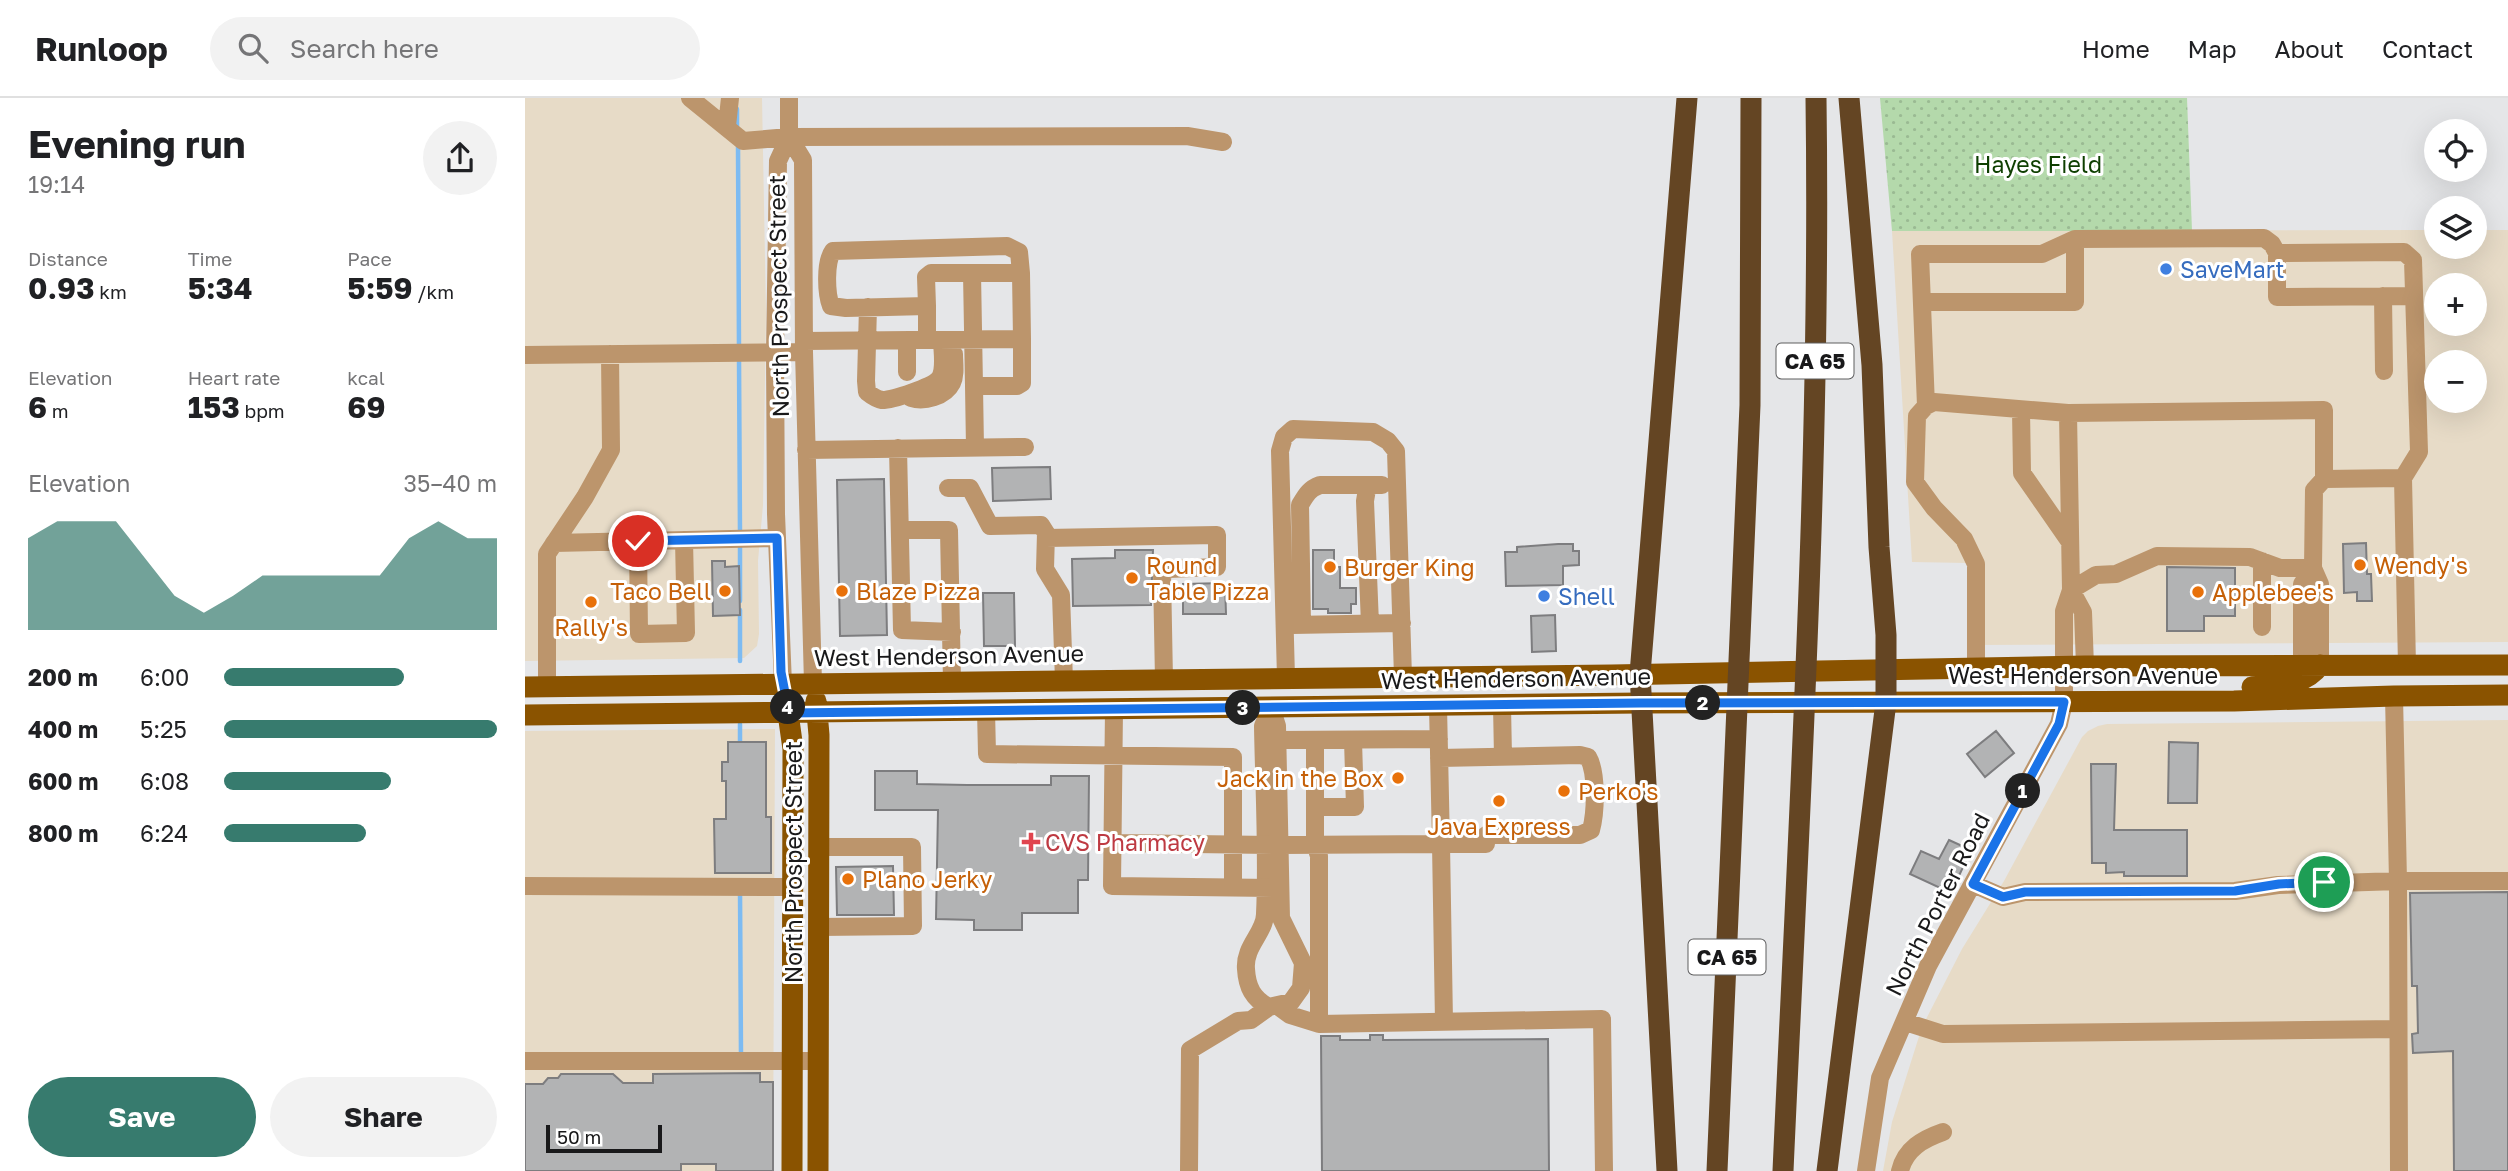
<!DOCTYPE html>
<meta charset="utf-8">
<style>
body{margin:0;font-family:"Golos Text",sans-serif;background:#f2f2f2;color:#202124;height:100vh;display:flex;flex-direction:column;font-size:26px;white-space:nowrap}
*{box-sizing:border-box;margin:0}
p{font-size:23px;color:#757577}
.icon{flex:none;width:38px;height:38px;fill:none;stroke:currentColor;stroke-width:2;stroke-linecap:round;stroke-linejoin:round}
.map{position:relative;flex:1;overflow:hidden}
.details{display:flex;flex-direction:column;background:#fff;width:525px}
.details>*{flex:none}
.buttons{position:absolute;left:1899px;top:21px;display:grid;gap:14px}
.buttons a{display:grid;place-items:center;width:63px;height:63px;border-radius:50%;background:#fff;box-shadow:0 7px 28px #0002;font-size:35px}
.scale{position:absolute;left:21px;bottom:18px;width:116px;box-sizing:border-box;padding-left:7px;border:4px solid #19191a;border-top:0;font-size:19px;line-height:24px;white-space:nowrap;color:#19191a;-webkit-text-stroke:5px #fff;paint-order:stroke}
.pin{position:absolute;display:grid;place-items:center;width:60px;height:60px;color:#fff;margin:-30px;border:4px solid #fff;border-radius:50%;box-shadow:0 2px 7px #0007}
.km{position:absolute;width:35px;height:35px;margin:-18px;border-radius:50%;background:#222;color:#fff;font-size:19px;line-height:35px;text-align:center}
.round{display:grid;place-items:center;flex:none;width:74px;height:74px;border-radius:37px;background:#f2f2f2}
.summary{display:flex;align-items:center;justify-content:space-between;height:119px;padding:0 28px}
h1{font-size:38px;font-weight:700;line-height:52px}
.stats{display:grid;grid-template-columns:repeat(3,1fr);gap:10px;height:119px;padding:7px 28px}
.stats div{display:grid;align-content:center}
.stats b{font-size:30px;font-weight:700}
.stats small{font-size:19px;font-weight:400}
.stats p{font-size:19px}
.chart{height:196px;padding:14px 28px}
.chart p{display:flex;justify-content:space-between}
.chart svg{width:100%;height:126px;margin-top:7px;fill:#377b6e;opacity:.7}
.button{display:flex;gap:14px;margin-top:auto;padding:14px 28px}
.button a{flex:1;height:80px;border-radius:42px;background:#377b6e;color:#fff;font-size:28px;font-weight:700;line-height:80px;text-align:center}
.button a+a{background:#f2f2f2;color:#202124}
ul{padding:0 28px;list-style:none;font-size:23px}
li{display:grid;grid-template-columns:112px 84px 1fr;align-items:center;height:52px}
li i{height:18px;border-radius:9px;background:#377b6e}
header{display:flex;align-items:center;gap:42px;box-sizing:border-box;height:98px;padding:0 35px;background:#fff;border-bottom:2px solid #e0e0e0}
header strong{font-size:33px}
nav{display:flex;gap:38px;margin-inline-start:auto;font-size:24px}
.search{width:490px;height:63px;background:#f2f2f2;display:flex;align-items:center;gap:18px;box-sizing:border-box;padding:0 24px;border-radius:38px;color:#757577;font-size:26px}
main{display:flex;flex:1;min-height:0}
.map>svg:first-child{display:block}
.commercial{fill:#e7dbc7;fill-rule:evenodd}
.park{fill:url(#park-dots)}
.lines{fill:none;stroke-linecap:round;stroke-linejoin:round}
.stream{stroke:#7dbbf2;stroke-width:4.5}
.building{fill:#b2b3b4;stroke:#7d7d7f;stroke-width:2}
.minor{stroke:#bc956c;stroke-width:18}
.major{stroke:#8a5300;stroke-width:21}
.highway{stroke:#644523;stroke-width:21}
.route-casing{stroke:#fff;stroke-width:14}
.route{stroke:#1a73e8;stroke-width:9}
.shop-dot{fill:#3f7fe0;stroke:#fff;stroke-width:2.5}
.food-dot{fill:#e8710a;stroke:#fff;stroke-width:2.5}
.health-dot{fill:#e0444e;stroke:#fff;stroke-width:2.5}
.labels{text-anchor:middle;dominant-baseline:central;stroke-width:6;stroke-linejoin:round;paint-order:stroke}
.shield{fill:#fff;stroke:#5e5e5f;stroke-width:2}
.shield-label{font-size:21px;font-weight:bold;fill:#19191a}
.park-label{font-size:23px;fill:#0e3f00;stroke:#fff}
.shop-label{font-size:23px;fill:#366cbe;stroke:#fff;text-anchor:start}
.street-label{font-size:23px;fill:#19191a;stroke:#fff}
.food-label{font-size:23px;fill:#c56008;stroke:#fff;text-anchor:start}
.health-label{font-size:23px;fill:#be3a42;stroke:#fff;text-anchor:start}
</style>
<header>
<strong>Runloop</strong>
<div class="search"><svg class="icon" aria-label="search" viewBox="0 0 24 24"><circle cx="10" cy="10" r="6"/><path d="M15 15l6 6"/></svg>Search here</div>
<nav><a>Home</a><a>Map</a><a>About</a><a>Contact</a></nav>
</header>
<main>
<section class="details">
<div class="summary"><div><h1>Evening run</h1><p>19:14</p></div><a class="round"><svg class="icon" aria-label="share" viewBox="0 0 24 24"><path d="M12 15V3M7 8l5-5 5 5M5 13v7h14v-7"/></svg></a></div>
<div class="stats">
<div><p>Distance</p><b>0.93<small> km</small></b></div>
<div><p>Time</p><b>5:34</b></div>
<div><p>Pace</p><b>5:59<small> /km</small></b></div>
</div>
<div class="stats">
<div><p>Elevation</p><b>6<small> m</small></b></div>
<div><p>Heart rate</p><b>153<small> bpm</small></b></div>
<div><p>kcal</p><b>69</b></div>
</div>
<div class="chart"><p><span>Elevation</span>35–40 m</p>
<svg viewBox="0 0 160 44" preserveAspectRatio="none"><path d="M0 44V12L10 6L20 6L30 6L40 19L50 32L60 38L70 32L80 25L90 25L100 25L110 25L120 25L130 12L140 6L150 12L160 12V44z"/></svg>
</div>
<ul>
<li><b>200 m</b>6:00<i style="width:66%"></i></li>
<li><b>400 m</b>5:25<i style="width:100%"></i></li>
<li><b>600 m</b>6:08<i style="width:61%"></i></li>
<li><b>800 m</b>6:24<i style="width:52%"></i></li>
</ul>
<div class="button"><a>Save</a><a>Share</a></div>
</section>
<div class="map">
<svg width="1983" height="1073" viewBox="0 0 1983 1073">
<defs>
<pattern id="park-dots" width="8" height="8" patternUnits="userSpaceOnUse" patternTransform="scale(1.75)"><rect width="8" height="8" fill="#b4d9ab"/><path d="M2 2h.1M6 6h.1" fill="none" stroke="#9aba93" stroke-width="1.8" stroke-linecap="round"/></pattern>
</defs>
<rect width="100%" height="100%" fill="#e5e6e8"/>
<path class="commercial" d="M0,0H237L241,215L238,407L233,463L234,536L232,548L219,560L0,563Z
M1911,132V149H1950V132H1983V544L1445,547L1442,465L1387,464L1367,133ZM1911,187H1950V226H1911ZM1911,264H1950V303H1911Z
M1983,622V1073H1358L1367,1024L1397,929L1437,851L1479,783L1557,639L1563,633L1573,628L1582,626Z
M250,631L248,1073H0V633Z"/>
<path class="park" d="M1355,0H1662L1667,133H1367Z"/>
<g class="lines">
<path class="stream" d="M212,11V31
M213,46L214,251
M214,260L215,437
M215,445V503
M215,512V563
M215,626V650
M215,792L216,958"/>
</g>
<path class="building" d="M525,369L526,401L468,403L467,370Z
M359,381L362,537L315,538L312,382Z
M1841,445L1842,476H1846L1847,503H1832V494L1819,495L1818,446Z
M1033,446H1048V453H1054V467L1038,468V487L981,488L980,454H992V449Z
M590,452H628L626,507L548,508L547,461L590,460Z
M788,452H809V469H815V490H831V506H826V515H803V511H788Z
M187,463H200V469L214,468L215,517L188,518Z
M1642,469L1710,470V518H1679V533H1642Z
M700,485L701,516H658V486Z
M458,495H489L490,548H459Z
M1030,517L1031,553L1007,554L1006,518Z
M1471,633L1489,655L1460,679L1442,656Z
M203,644H241V719H246V775H190L189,721H201V683H197V664H203Z
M1644,644L1673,645L1672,705H1643Z
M1566,666H1591L1589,732H1662V778H1599V774L1581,775V765H1567Z
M350,673H392V686L442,687H526V678H564L563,782H553V815H497V832H449V822L411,821L413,712H350Z
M1424,742L1446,752L1426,795L1385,776L1396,753L1414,761Z
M368,768L369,817H312L311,769Z
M1983,794V1073H1929L1928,953L1888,955L1887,936L1893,935L1892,888H1887L1885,795Z
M845,937H858V942L1023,941L1024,1073H797L796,938H815V942H845Z
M235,975V984H248V1073H191V1066H156V1073H0V986H18L23,980H33L36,976H88L98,985H128V976Z"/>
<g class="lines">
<path class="minor" d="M165,0L218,43L264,39L662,38L698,44
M202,28L205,0
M264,39L278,62L279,254L288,585
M1752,155V199L1889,198
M1858,198L1859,273
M1397,204H1550V141
M402,208L401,179L406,175H496L497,241
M343,209L341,283L342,294C347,298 351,301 357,302C368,302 407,289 414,281C421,272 417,253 417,242
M382,242V274
M402,242V208L321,210L306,208C301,195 300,164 308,153L482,148L494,154L496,175
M279,243L497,241V285L492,288H449L447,175
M0,257L279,254
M449,288L450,350
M386,300C399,304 420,299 427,285C431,277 429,265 429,256
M1401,308L1395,156H1517L1550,141L1739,140L1747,146L1752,155L1879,154L1888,162L1894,354L1878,380
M1496,312L1497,375L1545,444
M373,350L377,532L427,534
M281,352L500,349
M1799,381L1878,380L1882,567
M423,390H445L465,428L516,427L521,435L520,471L536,497L539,583
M375,432H424L427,584
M521,440L692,437V469L644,471L637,476L639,582
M113,443L114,536L161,535L159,442
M29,445L252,440
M1546,492L1571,477L1591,476L1632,458L1725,459L1755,470H1788
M1546,492L1558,514L1560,568
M777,526L775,407C781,397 784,391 795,387H848
M845,526L840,403L842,391L848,387H857
M767,527L877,525
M1737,529V463
M1777,567V486L1788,470
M1451,571V466L1439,441L1409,410L1390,384L1392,318L1401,308L1409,304L1543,315
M761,580L755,353L759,339L768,331L848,334L863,343L871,353L878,579
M258,586L251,416L250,255L253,63L264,39V0
M22,589V456L60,399L86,352L85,256
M977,607L978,659
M746,609L752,628L756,820L778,865L776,890L766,904L744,909C728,901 722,889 721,871C719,848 740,835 740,816C743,754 739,690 738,628Z
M589,611L587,788L752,790
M461,612L462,656L708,659V789
M752,642L914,641
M790,643V746L794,758V926
M914,660L1055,657L1063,659C1072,674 1071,714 1066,732L1055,737H961V746H916L919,924
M790,709H830L828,642
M588,745L755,747L916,746L913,608
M294,749H387L388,828L294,829
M1448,786L1478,799L1500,794L1710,793L1753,787L1873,783L1869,598
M0,788L268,789
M754,909L765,917L794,926L1077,921L1079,1073
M1380,924L1418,936L1873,931
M0,963H294
M664,1073L665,952L713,923L726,922L744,909
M1341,1073L1355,980L1403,868L1534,626L1539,604V513L1546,492L1543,315L1799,312V381L1789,392L1788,470L1795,486V567
M1375,1073C1380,1051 1398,1041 1418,1034
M1874,1073L1873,783H1983"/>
<path class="major" d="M0,589L1087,577L1560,568L1983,567
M1727,589C1752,587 1779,589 1795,567
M261,601L268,651L267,1073
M291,603L294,637L293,1073
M0,617L1116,605L1709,603L1869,598L1983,597"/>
<path class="highway" d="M1142,1073L1115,576L1162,0
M1192,1073L1225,307L1226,0
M1258,1073C1274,716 1296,358 1291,0
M1302,1073L1361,604V537L1354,449L1347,267L1324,0"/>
</g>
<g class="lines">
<defs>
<path id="route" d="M113,443L252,440L256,574L264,615L1116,605L1539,604L1534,626L1448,786L1478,799L1500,794L1710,793L1754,786L1799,784"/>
</defs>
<use href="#route" class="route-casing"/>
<use href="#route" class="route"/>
</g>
<g class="shop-dot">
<circle cx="1641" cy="171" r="7"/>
<circle cx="1019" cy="498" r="7"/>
</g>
<g class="food-dot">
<circle cx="1835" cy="467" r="7"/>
<circle cx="805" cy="469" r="7"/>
<circle cx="607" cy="480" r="7"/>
<circle cx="200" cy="493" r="7"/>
<circle cx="317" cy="493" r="7"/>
<circle cx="1673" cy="494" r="7"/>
<circle cx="66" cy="504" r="7"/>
<circle cx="873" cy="680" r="7"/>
<circle cx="1039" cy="693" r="7"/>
<circle cx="974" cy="703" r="7"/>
<circle cx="323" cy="781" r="7"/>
</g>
<path class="health-dot" d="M502.5 733.5h7v7h7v7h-7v7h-7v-7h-7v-7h7z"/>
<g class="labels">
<g class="shield">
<rect x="1251.5" y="245.5" width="77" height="35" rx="5"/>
<rect x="1163.5" y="841.5" width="77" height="35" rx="5"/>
</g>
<g class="shield-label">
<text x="1290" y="263">CA 65</text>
<text x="1202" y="859">CA 65</text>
</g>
<g class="park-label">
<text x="1513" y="66">Hayes Field</text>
</g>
<g class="shop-label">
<text x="1655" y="171">SaveMart</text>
<text x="1033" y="498">Shell</text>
</g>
<g class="street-label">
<text transform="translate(253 198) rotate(-91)">North Prospect Street</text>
<text transform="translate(424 557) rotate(-1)">West Henderson Avenue</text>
<text x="1558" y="577">West Henderson Avenue</text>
<text transform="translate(991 580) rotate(-1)">West Henderson Avenue</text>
<text transform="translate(268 764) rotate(-90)">North Prospect Street</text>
<text transform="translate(1412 806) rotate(-63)">North Porter Road</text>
</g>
<g class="food-label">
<text x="621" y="467">Round<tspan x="621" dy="26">Table Pizza</tspan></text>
<text x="1849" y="467">Wendy's</text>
<text x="819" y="469">Burger King</text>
<text x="186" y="493" text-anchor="end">Taco Bell</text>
<text x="331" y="493">Blaze Pizza</text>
<text x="1687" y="494">Applebee's</text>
<text x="66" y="529" text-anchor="middle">Rally's</text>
<text x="859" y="680" text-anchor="end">Jack in the Box</text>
<text x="1053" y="693">Perko's</text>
<text x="974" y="728" text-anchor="middle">Java Express</text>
<text x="337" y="781">Plano Jerky</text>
</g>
<g class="health-label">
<text x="520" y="744">CVS Pharmacy</text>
</g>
</g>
</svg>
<div class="buttons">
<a><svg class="icon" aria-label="locate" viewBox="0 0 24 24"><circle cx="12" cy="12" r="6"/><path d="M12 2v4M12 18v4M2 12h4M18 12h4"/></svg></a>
<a><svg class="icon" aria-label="layers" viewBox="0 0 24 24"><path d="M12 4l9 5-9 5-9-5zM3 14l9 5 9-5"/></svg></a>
<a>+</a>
<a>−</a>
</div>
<div class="scale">50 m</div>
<div class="pin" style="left:1799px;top:784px;background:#1e9e55"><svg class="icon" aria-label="arrive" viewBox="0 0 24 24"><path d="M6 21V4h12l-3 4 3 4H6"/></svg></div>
<div class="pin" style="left:113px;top:443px;background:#d93025"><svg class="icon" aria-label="check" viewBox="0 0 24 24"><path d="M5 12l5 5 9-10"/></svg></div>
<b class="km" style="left:1498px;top:693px">1</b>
<b class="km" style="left:1178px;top:605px">2</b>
<b class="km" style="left:718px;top:610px">3</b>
<b class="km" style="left:263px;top:609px">4</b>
</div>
</main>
